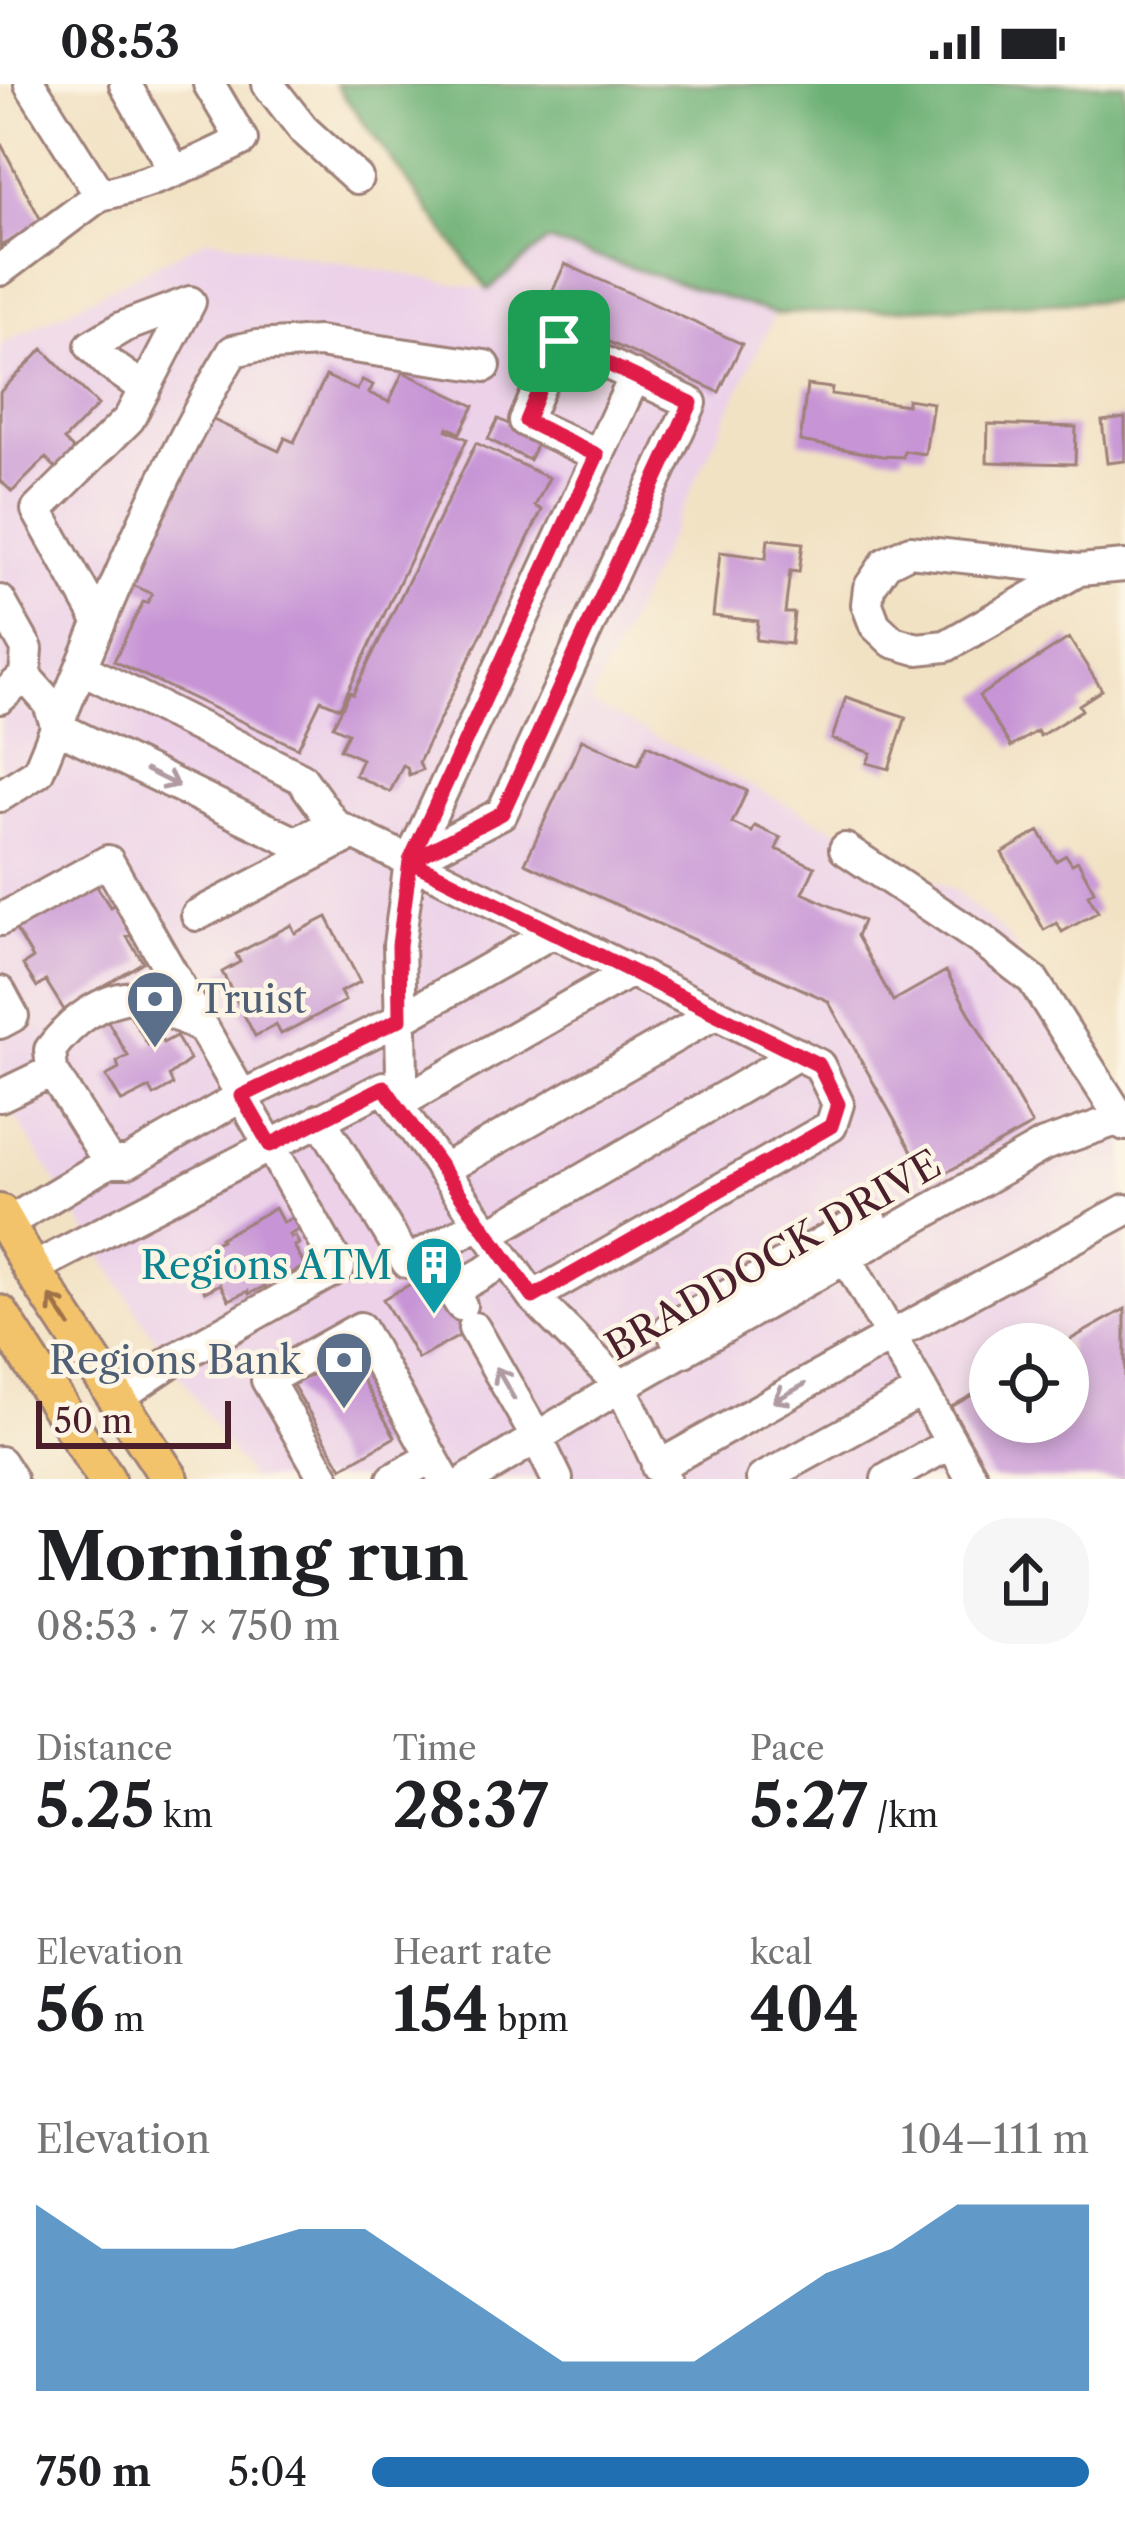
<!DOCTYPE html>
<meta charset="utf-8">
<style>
body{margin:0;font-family:"Libre Caslon Text",serif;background:#f6f6f6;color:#202124;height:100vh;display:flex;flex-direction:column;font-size:45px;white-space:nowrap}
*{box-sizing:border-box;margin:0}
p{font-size:39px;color:#757577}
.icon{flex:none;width:66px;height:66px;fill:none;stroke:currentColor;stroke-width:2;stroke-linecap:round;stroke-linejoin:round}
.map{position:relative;height:1395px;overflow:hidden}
.side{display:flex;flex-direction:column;background:#fff;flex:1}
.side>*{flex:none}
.fabs{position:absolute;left:969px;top:1239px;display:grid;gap:24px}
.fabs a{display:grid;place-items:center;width:120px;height:120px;border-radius:50%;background:#fff;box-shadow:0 6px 18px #0003;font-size:60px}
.scale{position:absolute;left:36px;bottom:30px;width:195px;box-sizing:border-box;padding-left:12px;border:6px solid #4a1f2b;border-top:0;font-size:33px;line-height:42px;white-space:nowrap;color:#4a1f2b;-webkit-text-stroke:9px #fcf5e5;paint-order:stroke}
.pin{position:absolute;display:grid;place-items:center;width:102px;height:102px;color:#fff;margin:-51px;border-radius:24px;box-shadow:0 6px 18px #0006}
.round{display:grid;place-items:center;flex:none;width:126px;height:126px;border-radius:48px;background:#f6f6f6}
.headline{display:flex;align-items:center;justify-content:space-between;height:204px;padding:0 36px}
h1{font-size:66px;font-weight:800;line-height:90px}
.stats{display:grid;grid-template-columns:repeat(3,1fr);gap:18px;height:204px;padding:12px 36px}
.stats div{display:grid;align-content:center}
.stats b{font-size:60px;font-weight:800}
.stats small{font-size:33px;font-weight:400}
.stats p{font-size:33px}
.chart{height:336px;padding:24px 36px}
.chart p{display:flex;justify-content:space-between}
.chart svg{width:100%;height:216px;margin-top:12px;fill:#1f6fb2;opacity:.7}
ul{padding:0 36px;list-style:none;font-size:39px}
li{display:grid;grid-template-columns:192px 144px 1fr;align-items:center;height:90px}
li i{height:30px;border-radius:15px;background:#1f6fb2}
.status{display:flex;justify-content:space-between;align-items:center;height:84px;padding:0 60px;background:#fff;direction:ltr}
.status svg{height:33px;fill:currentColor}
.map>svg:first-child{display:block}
.built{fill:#ecd1e9;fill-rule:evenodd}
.forest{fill:#6cb074;stroke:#5b6850;stroke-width:3}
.building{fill:#c795d6}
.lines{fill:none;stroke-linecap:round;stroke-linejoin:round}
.minor-casing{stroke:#9e8078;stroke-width:36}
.major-casing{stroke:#9e8078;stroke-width:42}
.minor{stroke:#fff;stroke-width:30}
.major{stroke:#f2c36a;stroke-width:36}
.oneway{stroke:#ae9aa0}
.oneway2{stroke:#9e714a}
.route-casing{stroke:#fff;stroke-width:24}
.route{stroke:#e11d48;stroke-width:15}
.labels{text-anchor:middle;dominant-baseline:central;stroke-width:9;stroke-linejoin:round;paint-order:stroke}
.service-label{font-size:39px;fill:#4e5e75;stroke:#fcf5e5;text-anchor:start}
.street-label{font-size:39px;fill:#4a1f2b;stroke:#fcf5e5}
.culture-label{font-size:39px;fill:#0d838f;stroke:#fcf5e5;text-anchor:end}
</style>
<div class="status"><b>08:53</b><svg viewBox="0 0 49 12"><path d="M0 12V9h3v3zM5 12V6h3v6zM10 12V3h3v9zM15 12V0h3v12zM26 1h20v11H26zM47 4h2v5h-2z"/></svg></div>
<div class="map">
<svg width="1125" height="1395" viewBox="0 0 1125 1395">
<rect width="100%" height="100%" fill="#fcf5e5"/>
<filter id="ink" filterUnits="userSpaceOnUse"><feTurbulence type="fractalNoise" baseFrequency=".00833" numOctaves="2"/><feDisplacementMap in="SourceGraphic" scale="24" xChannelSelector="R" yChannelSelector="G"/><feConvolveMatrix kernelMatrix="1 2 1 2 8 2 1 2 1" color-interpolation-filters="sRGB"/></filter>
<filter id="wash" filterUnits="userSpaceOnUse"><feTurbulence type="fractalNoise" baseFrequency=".004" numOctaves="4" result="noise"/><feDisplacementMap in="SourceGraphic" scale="48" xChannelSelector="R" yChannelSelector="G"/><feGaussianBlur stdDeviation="2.7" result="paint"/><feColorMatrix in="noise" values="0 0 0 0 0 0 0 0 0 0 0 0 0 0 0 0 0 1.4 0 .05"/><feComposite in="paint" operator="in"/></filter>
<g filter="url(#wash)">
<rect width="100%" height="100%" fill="#f2e2c4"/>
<path class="built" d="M209,154L488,206L547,157L775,230L590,619L955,807L1008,852L1125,1056V1395H250L141,1234L0,1008V261ZM990,1260H1068V1338H990Z"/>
<path class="forest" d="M335,0H1125V216L775,230L547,157L488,206Z"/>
<g id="blocks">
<path class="building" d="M0,58L43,140L0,162Z
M565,180L742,260L719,308L543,228Z
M43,265L98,321L64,356L78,370L60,388L46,374L12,408L0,396V308Z
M403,288L474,322L460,349L448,343L447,346L467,355L340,624L321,616L298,664L114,577L143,518L147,519L152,510L130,500L209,334L279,367L285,354L294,358L326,292L357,306L362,296L373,301L369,309L389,318Z
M807,301L832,304L831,310L907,321V315L933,319L925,370L904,367L903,373L882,372L800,357Z
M1125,334V377L1107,379L1102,337Z
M498,335L533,352H541L529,376L488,355Z
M988,340L1076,343L1075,380L987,378Z
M476,359L549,394L535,422L542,426L419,678L422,686L409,691L407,683L403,681L390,708L355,691L362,675L340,665L348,649L333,642L350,608L353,610Z
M768,455L803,459L799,488L790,487L785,529H794L791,560L756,556L758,537L713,532L720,468L766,474Z
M1069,554L1102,606L1079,621L1082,626L1040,652L1037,647L1011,663L979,612Z
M846,613L906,633L889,685L867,679L871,669L832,655Z
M582,655L638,681L647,661L747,707L732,739L752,748L755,742L781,754L776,765L815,783L803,809L863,837L857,852L893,917L946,887L1032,1041L929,1098L828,917L525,779Z
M1039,747L1056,777L1066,771L1072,780L1078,777L1094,807L1088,811L1098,828L1062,848L1057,839L1044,846L1002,769Z
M94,798L110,823L118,818L137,848L127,853L143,878L64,926L46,897L37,903L23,881L33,874L16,846Z
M327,833L360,898L340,908L345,917L281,950L276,941L255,952L222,888L240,878L236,870L291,841L295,849Z
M126,924L148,961L160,953L163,959L176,952L190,976L169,992L173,1001L154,1012L150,1004L122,1018L106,992L119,985L117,978L128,972L107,936Z
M275,1124L283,1139L293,1133L300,1145L289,1151L291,1154L295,1152L299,1160L294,1162L305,1182L273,1199L275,1202L267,1206L265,1202L249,1210L248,1207L229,1216L220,1200L205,1208L194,1187L216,1176L209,1162L221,1156L220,1154Z
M435,1187L455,1223L467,1217L481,1240L418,1275L383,1215Z
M1125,1225V1395H992L951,1323L990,1301V1338H1068V1257Z
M348,1271L395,1353L342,1384L293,1301Z"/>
</g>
</g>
<g filter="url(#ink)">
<use href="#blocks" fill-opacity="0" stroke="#9e8078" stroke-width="3"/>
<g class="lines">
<defs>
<path id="minor" d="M125,0L174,86
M268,0L303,45L357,94
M100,111C148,101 198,79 242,56L209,0
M0,186L100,111L30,0
M1079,486L946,562L917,565L893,558L875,541L867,520L869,504L886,479L910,467L1079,486L1125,482
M0,517L27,565L25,592L0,614
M100,539L37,426L129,335L190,218L123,243L91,262L109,280L145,305
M25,592L48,618L57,643L296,759L334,740L301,694L81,584
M0,712L38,688C97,545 153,400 233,267L257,262L318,258L485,282
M339,743L410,777
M845,765L983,857L1033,896L1125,1041
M410,777L502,729L691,319L559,257L525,337L597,371
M410,777L635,292
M197,831L353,750
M0,836L108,777L339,1183L175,1275L117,1314
M0,908L13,932L0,939
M52,987L50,966C70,939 102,912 139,913L203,944
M0,1012L52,987L109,1078L6,1140
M403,1017L631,887
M403,1031L399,861L410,777L819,981L838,1020L831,1042L533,1213
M320,1035L407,1178L481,1139
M109,1078H128L242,1012L400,935L553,848
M443,1086L716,929
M489,1150L798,970
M846,1173L972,1395
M32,1185L384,1003L533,1213L621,1302L665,1395
M461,1221L452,1207L506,1176
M474,1244L537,1354L557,1395
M684,1267L670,1244L869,1132L881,1154
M0,1378L11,1395
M657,1383L891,1252L1125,1126
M325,1395L267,1296L360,1244L444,1395
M393,1395L432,1373
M469,1395L621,1302L1044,1061L1125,1033
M762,1395L922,1307
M887,1395L951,1359"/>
<path id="major" d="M0,1129L32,1185L170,1395
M0,1230L106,1395"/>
</defs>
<use href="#minor" class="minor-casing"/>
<use href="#major" class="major-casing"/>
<use href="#minor" class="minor"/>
<use href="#major" class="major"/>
</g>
<defs><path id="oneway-shaft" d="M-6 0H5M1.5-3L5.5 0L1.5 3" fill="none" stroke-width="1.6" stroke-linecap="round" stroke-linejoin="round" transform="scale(3)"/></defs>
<g class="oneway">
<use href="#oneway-shaft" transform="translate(162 694) rotate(26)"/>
<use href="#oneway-shaft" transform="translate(505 1299) rotate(-120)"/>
<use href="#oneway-shaft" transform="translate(789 1309) rotate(151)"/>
</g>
<use class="oneway2" href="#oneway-shaft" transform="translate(60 1227) rotate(-123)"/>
</g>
<g class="lines" filter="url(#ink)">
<defs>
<path id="route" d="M559,257L526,337L597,371L410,777L399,861L400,935L242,1012L270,1061L384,1003L533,1213L831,1042L838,1020L819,981L410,777L502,729L691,319L559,257"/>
</defs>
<use href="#route" class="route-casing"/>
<use href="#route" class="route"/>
</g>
<defs>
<symbol id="bank-pin" viewBox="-11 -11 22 30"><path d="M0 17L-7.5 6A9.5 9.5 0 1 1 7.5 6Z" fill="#5c6f8a" stroke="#fcf5e5"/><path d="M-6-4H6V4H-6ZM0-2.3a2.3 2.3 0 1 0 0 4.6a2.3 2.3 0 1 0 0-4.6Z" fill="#fff"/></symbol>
<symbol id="building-pin" viewBox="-11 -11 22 30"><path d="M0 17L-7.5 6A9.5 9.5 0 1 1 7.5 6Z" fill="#0f9aa8" stroke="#fcf5e5"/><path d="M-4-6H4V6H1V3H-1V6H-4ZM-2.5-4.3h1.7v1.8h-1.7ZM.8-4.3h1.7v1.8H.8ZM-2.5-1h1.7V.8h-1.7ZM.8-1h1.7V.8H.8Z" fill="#fff"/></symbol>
</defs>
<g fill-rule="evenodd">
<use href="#bank-pin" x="122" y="882" width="66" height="90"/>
<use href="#building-pin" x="401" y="1148" width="66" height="90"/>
<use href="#bank-pin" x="311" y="1243" width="66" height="90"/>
</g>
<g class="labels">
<g class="service-label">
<text x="197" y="915">Truist</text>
<text x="302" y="1276" text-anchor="end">Regions Bank</text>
</g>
<g class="street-label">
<text transform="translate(773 1171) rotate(-30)">BRADDOCK DRIVE</text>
</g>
<g class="culture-label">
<text x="392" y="1181">Regions ATM</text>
</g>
</g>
</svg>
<div class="fabs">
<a><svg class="icon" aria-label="locate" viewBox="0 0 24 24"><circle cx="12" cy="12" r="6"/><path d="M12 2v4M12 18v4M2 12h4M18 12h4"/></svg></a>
</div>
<div class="scale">50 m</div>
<div class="pin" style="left:559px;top:257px;background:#1e9e55"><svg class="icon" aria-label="arrive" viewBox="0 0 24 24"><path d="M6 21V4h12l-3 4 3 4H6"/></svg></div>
</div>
<section class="side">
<div class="headline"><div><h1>Morning run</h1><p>08:53 · 7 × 750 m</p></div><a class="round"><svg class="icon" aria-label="share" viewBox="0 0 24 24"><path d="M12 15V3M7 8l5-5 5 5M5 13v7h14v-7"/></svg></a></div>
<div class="stats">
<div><p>Distance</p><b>5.25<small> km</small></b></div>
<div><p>Time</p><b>28:37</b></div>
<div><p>Pace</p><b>5:27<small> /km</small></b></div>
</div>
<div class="stats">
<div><p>Elevation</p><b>56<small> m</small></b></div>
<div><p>Heart rate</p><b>154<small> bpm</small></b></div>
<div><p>kcal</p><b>404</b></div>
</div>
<div class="chart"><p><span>Elevation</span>104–111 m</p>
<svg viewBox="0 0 160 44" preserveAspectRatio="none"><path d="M0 44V6L10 15L20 15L30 15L40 11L50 11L60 20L70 29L80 38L90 38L100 38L110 29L120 20L130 15L140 6L150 6L160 6V44z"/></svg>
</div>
<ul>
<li><b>750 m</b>5:04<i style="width:100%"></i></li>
</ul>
</section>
